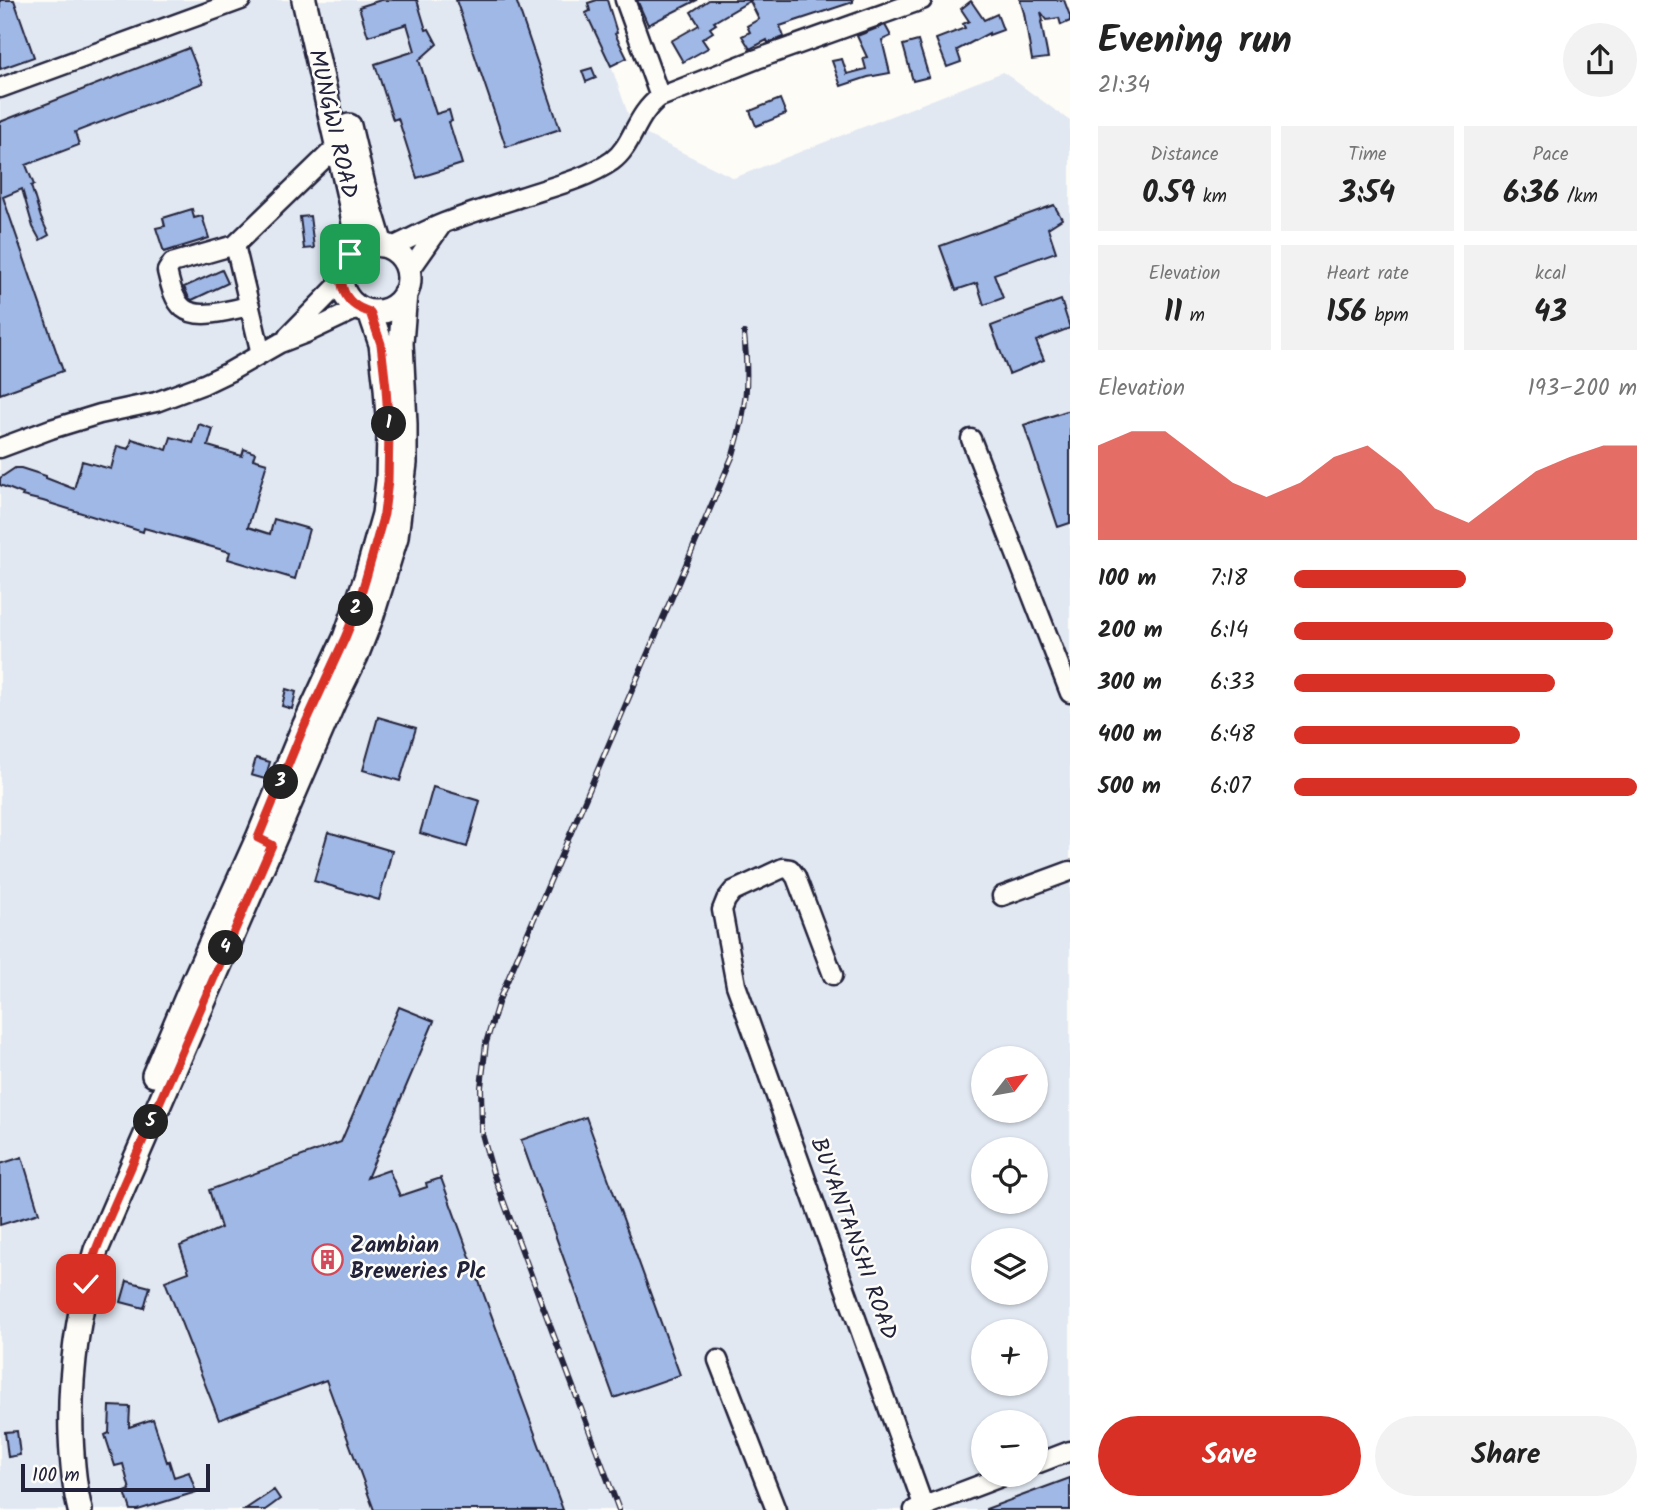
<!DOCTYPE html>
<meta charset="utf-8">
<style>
body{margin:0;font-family:Kalam,sans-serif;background:#f2f2f2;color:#222;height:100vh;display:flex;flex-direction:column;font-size:26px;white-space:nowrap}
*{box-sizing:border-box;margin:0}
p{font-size:23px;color:#767676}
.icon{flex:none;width:38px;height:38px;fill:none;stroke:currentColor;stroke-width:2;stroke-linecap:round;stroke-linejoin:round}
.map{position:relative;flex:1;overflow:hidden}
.details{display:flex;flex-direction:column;background:#fff;width:595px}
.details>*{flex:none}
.needle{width:46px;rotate:59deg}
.fabs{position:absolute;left:971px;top:1046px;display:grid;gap:14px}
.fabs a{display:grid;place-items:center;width:77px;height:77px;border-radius:50%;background:#fff;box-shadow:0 2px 5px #0004;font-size:35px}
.scale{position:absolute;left:21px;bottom:18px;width:189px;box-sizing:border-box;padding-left:7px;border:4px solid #22223b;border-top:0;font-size:19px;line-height:24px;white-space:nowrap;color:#22223b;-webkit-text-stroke:5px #fdfcf7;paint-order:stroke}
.pin{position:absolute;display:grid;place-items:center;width:60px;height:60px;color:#fff;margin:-30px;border-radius:14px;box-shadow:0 4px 10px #0006}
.km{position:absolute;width:35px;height:35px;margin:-18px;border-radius:50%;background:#222;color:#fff;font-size:19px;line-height:35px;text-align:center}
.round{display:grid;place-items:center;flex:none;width:74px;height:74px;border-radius:37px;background:#f2f2f2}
.summary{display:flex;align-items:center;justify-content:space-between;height:119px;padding:0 28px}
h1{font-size:38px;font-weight:700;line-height:52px}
.metrics{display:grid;grid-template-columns:repeat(3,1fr);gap:10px;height:119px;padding:7px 28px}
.metrics div{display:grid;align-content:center;border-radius:0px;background:#f2f2f2;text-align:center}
.metrics b{font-size:30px;font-weight:700}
.metrics small{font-size:19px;font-weight:400}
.metrics p{font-size:19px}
.chart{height:196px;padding:14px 28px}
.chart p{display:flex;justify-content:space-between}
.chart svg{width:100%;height:126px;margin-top:7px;fill:#d93025;opacity:.7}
.primary-button{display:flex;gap:14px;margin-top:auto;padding:14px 28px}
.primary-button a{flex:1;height:80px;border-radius:42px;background:#d93025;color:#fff;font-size:28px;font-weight:700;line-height:80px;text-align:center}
.primary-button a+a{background:#f2f2f2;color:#222}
ul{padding:0 28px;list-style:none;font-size:23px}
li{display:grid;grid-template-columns:112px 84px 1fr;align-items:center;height:52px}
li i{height:18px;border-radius:9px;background:#d93025}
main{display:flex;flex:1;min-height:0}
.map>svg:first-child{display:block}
.built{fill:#e1e8f2;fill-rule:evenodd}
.building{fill:#a0b8e5;stroke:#22223b;stroke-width:2}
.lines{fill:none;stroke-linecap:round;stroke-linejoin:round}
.minor-casing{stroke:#22223b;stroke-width:23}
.major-casing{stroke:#22223b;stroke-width:28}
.minor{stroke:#fdfcf7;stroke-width:18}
.major{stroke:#fdfcf7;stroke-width:23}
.rail-casing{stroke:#22223b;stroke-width:6}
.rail{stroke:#fdfcf7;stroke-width:3.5;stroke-dasharray:10;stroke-linecap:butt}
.route-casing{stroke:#fff;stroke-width:14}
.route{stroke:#d93025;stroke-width:9}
.labels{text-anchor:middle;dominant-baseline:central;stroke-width:5;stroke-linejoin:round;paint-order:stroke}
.street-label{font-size:23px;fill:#22223b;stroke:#fdfcf7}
.poi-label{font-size:23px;font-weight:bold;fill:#22223b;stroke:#fdfcf7;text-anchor:start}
</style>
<main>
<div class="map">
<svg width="1070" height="1510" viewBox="0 0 1070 1510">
<rect width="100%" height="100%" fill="#fdfcf7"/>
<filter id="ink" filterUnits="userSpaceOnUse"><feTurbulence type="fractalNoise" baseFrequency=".0143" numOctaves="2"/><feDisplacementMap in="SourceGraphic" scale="14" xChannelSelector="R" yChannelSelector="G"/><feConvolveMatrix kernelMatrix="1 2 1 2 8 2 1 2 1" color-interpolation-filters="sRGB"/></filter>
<g filter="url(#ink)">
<path class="built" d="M0,0H588L633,128L734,178L1003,72L1070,121V1510H0ZM984,1059H1036V1111H984ZM984,1150H1036V1202H984ZM984,1241H1036V1293H984ZM984,1332H1036V1384H984ZM984,1423H1036V1475H984Z"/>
<path class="building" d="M0,0H14L34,57L0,69Z
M381,0H417L426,30L429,29L437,44L419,60L436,114L449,110L452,121L449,122L462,164L417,178L398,118L393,120L375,64L415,51L407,24L368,36L359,7Z
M456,0H516L560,129L506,147Z
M597,0H607L617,33L615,34L627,58L611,66L586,13L590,11L588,3Z
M637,0H697L648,25Z
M709,0H853V2L780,26L784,37L768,43L767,40L750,49L742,36L750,32L747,26L759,19L750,1L714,22L716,24L710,28L713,32L702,39L708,48L683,62L671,41L699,25L691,12Z
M1020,0H1064L1070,16V21L1061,25L1059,18L1047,20L1041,12L1043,21L1041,22L1048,58L1032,60L1024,13Z
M971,1L984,20L997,14L1003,30L989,35V33L957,50L961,62L947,67L936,39L965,28L963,24L969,21L961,9Z
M885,25L891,36L882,40L890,73L868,77L841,86L832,61L842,59L847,74L866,69L863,58L867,57L857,36Z
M918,41L929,77L913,81L903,45Z
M189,48L203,83L75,132L79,145L26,165L34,185L31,186L41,218L49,235L40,240L33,227L22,189L3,197L63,371L0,394V122Z
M592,68L596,78L586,82L582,71Z
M780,99L786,114L756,126L750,111Z
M1054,205L1062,219L1048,228L1056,252L994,274L1003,298L984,305L977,283L956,290L940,246Z
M192,209L194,218L202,216L209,238L164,252L156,228L165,226L163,218Z
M310,216L314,248L304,249L300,217Z
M222,270L228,283L192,300L189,298L184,287Z
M1061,300L1070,328L1036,341L1044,360L1009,374L991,326Z
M1070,410V523L1058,527L1024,425Z
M199,424L213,429L208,446L242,456L244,449L255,453L253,459L267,463L248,527L270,534L274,519L309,529L295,579L228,559L230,552L144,528L143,532L43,501L22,496L23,494L0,485V478L15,468H21L46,476V478L74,489L82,461L111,469L117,446L129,449L132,439L167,450L171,437L193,443Z
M286,689L296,692L292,709L282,706Z
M378,717L416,728L400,781L363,770Z
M256,758L270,762L265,779L251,775Z
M433,787L480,801L467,847L420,833Z
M328,832L392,851L379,900L314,881Z
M399,1007L434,1021L367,1178L389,1170L400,1196L427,1187L426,1183L441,1178L563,1510H374L326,1380L219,1420L165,1281L189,1272L180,1246L221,1228L209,1190L341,1142Z
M586,1117L680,1375L614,1398L521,1140Z
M22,1157L39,1213L0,1225V1164Z
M127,1281L150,1287L144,1308L121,1302Z
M110,1406L130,1407L129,1427L153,1419L167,1462L169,1461L174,1477L189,1472L196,1492L138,1510H131L125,1492L130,1490L123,1464L115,1466L105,1435L109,1433Z
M17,1431L20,1455L8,1457L5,1432Z
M1070,1478V1510H986V1509Z
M274,1490L280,1499L272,1505L265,1510H244Z"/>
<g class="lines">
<defs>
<path id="minor" d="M625,0L660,97
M0,88L241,0
M235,245L172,263L167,271C170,283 173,299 183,308C199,321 231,309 250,306
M390,248C408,240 426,230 444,223C470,213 496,205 521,197C551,187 586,179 612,161C633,146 635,115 660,97L757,59L922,0
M408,273L441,226
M288,336L341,282
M261,354L235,245L338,145
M971,439L1070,693
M0,448L51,429L100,414L156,402L204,384L229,372L280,343L306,333L359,308
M1002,896L1070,871
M833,975L796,877L790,869L783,868L733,891L726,900L722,910L736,985L925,1510
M718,1360L776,1510
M1036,1464L1070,1451
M914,1510L1006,1475"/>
<path id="major" d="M304,0L351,205L358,248
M349,126L363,185L381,245
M341 278a34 34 0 1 1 68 0a34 34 0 1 1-68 0Z
M154,1075L193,983L258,838L302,731L345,638L366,578L384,514L388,481L389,432L386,388L381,344L370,312
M80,1510C74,1486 72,1460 71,1435C69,1372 78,1311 96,1250L334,701L356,656L371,618L396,537L405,463V424L401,343L405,293"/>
</defs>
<use href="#minor" class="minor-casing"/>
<use href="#major" class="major-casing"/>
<use href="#minor" class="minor"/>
<use href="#major" class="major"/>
<defs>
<path id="rail" d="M619,1510L493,1173L482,1134L481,1087L486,1043L499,1000L733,455C747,408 749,381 744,333"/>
</defs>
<use href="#rail" class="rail-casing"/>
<use href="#rail" class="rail"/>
</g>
</g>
<g class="lines" filter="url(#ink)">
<defs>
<path id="route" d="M86,1284L96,1250L108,1220L272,845L258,838L302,731L345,638L356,611L366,578L384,514L388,481L389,432L386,388L381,344L370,312C341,304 334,278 350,254"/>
</defs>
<use href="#route" class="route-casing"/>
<use href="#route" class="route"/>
</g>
<defs>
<symbol id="building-ring" viewBox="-11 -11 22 22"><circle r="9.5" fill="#fdfcf7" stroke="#d1495b" stroke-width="1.5"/><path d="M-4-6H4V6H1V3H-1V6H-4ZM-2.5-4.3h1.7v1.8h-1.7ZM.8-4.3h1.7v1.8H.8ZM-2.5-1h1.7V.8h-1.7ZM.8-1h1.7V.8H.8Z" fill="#d1495b"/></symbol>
</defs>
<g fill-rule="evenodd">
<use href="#building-ring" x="310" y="1242" width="35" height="35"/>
</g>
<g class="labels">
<g class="street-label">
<text transform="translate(332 124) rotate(77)">MUNGWI ROAD</text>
<text transform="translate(853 1239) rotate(70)">BUYANTANSHI ROAD</text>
</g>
<g class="poi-label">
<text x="350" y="1246">Zambian<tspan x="350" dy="26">Breweries Plc</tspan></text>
</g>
</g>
</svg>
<div class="fabs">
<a><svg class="needle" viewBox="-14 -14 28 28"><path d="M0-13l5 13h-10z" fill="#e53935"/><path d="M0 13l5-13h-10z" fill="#767676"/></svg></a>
<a><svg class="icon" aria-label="locate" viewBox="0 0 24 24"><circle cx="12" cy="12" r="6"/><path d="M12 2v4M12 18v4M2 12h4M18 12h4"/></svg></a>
<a><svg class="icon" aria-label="layers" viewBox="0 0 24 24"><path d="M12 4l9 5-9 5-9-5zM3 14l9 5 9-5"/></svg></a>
<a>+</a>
<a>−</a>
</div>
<div class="scale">100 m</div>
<div class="pin" style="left:350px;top:254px;background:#1e9e55"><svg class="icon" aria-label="arrive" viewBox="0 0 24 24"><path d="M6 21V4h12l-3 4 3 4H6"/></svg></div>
<div class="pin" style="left:86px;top:1284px;background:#d93025"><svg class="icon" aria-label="check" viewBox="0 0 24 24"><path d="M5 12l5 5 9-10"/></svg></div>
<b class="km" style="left:389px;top:424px">1</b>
<b class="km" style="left:356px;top:609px">2</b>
<b class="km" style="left:281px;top:782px">3</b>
<b class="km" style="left:226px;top:948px">4</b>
<b class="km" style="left:151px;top:1122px">5</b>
</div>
<section class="details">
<div class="summary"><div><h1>Evening run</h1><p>21:34</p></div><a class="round"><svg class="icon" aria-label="share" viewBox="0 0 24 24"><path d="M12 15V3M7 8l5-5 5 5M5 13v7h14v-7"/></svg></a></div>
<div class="metrics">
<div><p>Distance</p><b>0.59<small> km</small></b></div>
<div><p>Time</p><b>3:54</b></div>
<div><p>Pace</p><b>6:36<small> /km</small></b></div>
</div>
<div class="metrics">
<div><p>Elevation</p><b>11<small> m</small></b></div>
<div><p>Heart rate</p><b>156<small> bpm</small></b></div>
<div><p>kcal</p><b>43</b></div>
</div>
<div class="chart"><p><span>Elevation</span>193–200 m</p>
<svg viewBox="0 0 160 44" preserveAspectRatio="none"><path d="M0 44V11L10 6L20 6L30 15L40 24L50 29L60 24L70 15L80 11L90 20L100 33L110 38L120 29L130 20L140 15L150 11L160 11V44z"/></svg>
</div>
<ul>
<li><b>100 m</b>7:18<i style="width:50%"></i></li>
<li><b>200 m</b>6:14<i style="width:93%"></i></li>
<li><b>300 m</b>6:33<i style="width:76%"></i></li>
<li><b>400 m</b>6:48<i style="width:66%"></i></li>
<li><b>500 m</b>6:07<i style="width:100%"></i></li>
</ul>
<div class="primary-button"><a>Save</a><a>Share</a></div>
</section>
</main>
